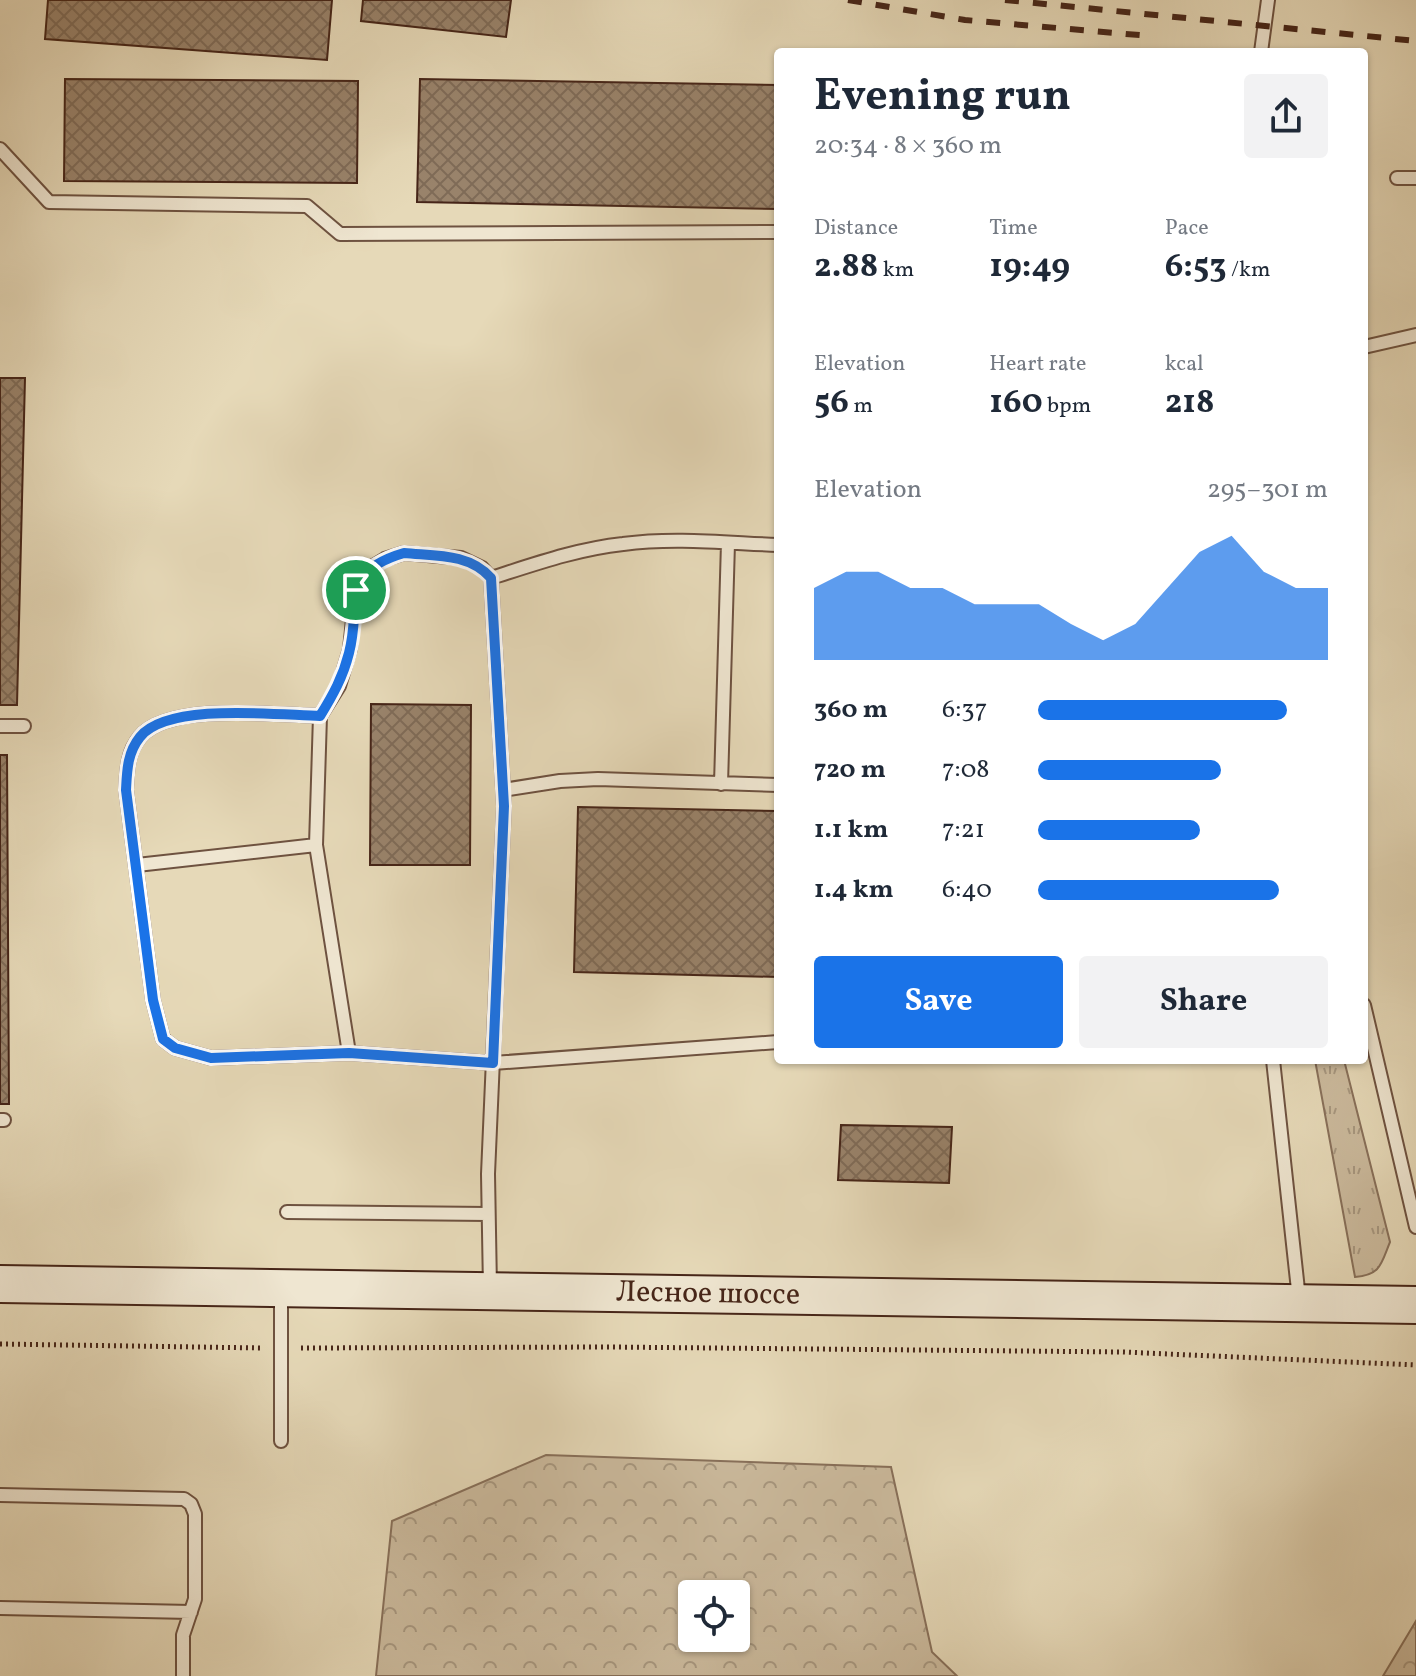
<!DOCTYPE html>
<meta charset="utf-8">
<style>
body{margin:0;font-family:Vollkorn,serif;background:#f2f2f3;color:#1f2937;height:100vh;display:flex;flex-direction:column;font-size:30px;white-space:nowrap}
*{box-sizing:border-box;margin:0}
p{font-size:26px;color:#747a83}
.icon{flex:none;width:44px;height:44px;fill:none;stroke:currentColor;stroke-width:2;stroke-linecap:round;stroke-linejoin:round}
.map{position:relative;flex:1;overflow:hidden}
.side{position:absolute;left:774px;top:48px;width:594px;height:1016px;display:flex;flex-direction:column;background:#fff;border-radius:8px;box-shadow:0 2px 6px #0004}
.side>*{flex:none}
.fabs{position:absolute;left:678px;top:1580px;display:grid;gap:16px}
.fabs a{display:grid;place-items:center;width:72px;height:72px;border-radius:8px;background:#fff;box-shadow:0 2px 6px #0004;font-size:40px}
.pin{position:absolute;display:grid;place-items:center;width:68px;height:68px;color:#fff;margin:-34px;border:4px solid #fff;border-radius:50%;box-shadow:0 2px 8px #0007}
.round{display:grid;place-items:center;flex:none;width:84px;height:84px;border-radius:8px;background:#f2f2f3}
.overview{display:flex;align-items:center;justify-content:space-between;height:136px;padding:0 40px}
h1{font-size:44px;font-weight:700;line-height:60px}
.figures{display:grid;grid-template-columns:repeat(3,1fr);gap:12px;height:136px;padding:8px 40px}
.figures div{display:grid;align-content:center}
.figures b{font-size:34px;font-weight:700}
.figures small{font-size:22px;font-weight:400}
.figures p{font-size:22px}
.chart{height:224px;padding:16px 40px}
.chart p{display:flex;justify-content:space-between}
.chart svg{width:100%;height:144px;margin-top:8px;fill:#1a73e8;opacity:.7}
.button{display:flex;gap:16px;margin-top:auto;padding:16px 40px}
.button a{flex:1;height:92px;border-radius:8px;background:#1a73e8;color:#fff;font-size:32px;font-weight:700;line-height:92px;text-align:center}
.button a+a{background:#f2f2f3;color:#1f2937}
ul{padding:0 40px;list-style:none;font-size:26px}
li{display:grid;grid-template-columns:128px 96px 1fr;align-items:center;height:60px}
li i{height:20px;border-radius:10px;background:#1a73e8}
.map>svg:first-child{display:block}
.grass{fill:url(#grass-tufts);stroke:#88705a;stroke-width:2}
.forest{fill:url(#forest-crowns);stroke:#88705a;stroke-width:2;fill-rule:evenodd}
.building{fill:url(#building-cross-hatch);stroke:#462518;stroke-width:2}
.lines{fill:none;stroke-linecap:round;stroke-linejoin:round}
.lane-casing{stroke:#6e5240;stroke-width:16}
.secondary-casing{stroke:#462518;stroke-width:40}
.path{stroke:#462518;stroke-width:5;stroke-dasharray:2 4;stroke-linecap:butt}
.lane{stroke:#efe6d1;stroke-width:12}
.secondary{stroke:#efe6d1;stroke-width:36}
.rail{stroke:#462518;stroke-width:6;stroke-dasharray:14 14;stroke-linecap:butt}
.route-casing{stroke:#fff;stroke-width:16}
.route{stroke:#1a73e8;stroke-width:10}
.labels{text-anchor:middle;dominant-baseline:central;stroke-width:7;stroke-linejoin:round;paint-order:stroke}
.street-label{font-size:30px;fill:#462518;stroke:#efe6d1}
</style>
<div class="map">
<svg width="1416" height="1676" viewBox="0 0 1416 1676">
<defs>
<pattern id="grass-tufts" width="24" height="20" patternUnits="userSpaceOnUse" patternTransform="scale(2)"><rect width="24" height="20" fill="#cbba9d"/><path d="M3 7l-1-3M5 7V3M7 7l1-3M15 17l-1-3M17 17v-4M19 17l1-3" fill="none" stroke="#a7977f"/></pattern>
<pattern id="forest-crowns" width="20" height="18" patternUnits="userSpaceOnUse" patternTransform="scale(2)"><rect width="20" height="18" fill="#cbba9d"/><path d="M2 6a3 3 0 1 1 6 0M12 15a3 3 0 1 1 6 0" fill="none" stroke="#a7977f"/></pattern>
<pattern id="building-cross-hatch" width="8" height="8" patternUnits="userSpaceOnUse" patternTransform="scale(2)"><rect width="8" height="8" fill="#99836b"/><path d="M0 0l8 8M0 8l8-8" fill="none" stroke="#7f6b57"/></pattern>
</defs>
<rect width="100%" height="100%" fill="#e6d9b8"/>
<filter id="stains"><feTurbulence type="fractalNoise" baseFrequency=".0025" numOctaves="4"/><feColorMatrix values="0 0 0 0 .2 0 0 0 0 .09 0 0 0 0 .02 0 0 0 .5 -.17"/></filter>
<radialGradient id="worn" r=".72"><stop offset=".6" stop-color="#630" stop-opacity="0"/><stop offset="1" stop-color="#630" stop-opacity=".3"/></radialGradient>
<path class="grass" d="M1315,1060H1344L1390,1242C1381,1264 1381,1275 1355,1277Z"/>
<path class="forest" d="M546,1455L891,1467L932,1652L957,1676H376L392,1521ZM692,1594H736V1638H692Z
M1416,1621V1676H1383Z"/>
<path class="building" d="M48,0H332L327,60L45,39Z
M363,0H511L506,37L361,21Z
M65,79L358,81L357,183L64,181Z
M420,79L778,85V209L417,202Z
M0,378H25L17,705H0Z
M371,704L471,705L470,865H370Z
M0,755H7L9,1104H0Z
M578,807L778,811V977L574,972Z
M841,1125L952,1127L949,1183L838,1180Z"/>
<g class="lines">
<defs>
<path id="lane" d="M1261,52L1268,0
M0,149L49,202L307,206L340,234L778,232
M1397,178H1416
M1364,347L1416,335
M491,578C535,564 577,549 623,544C674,537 727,543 778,545
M320,716C278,715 168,702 140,737C127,752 127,772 126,790L153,1000L163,1039L175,1048L211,1058L349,1053L316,845L320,716L339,686L350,649L356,590L367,570L385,559L404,553L461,558L482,568L491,578L504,806L488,1174L490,1288
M0,726H24
M721,784L728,543
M503,790L560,781L598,779L778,785
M137,865L316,845
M1364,1005L1416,1227
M349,1053L493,1063L778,1042
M1273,1060L1299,1299
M0,1120H4
M287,1212L488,1214
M281,1441V1291
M0,1495L184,1499L191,1504L195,1514V1599L183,1635V1676
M0,1608L191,1612"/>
<path id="secondary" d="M0,1284L1416,1305"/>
</defs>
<use href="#lane" class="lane-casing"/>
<use href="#secondary" class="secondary-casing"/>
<path class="path" d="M0,1344L263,1348
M301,1348L610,1347L1123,1352L1416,1365"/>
<use href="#lane" class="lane"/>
<use href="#secondary" class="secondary"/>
<path class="rail" d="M848,0L965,20L1150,36
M1005,0L1416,41"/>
</g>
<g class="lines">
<defs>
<path id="route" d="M404,553C435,556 469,553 491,578L504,806L493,1063L349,1053L211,1058L175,1048L163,1039L153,1000L126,790C127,772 127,753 140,737C168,702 278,715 320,716C333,695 343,677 349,653C362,603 339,572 404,553Z"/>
</defs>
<use href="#route" class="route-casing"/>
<use href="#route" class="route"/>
</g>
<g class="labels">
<g class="street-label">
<text transform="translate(708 1294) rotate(1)">Лесное шоссе</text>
</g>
</g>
<rect width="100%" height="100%" filter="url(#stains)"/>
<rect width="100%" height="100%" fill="url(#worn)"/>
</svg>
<div class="fabs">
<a><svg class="icon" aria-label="locate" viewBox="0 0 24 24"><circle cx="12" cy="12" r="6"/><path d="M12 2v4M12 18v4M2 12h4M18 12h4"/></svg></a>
</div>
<div class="pin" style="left:356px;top:590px;background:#1e9e55"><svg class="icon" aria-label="arrive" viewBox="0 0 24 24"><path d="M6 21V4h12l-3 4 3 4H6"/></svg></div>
<section class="side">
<div class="overview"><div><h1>Evening run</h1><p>20:34 · 8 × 360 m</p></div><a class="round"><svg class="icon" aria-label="share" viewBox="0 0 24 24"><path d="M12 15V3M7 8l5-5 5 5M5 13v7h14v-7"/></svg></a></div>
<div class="figures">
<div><p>Distance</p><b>2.88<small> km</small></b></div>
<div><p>Time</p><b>19:49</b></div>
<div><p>Pace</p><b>6:53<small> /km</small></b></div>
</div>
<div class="figures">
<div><p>Elevation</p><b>56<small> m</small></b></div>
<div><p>Heart rate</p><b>160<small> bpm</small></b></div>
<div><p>kcal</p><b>218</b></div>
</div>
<div class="chart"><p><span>Elevation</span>295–301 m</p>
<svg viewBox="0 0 160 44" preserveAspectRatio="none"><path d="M0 44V22L10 17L20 17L30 22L40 22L50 27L60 27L70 27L80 33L90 38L100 33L110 22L120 11L130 6L140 17L150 22L160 22V44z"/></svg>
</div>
<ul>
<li><b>360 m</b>6:37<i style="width:86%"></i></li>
<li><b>720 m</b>7:08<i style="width:63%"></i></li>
<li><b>1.1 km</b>7:21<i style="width:56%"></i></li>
<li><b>1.4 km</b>6:40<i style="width:83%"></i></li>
</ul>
<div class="button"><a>Save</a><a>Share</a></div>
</section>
</div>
